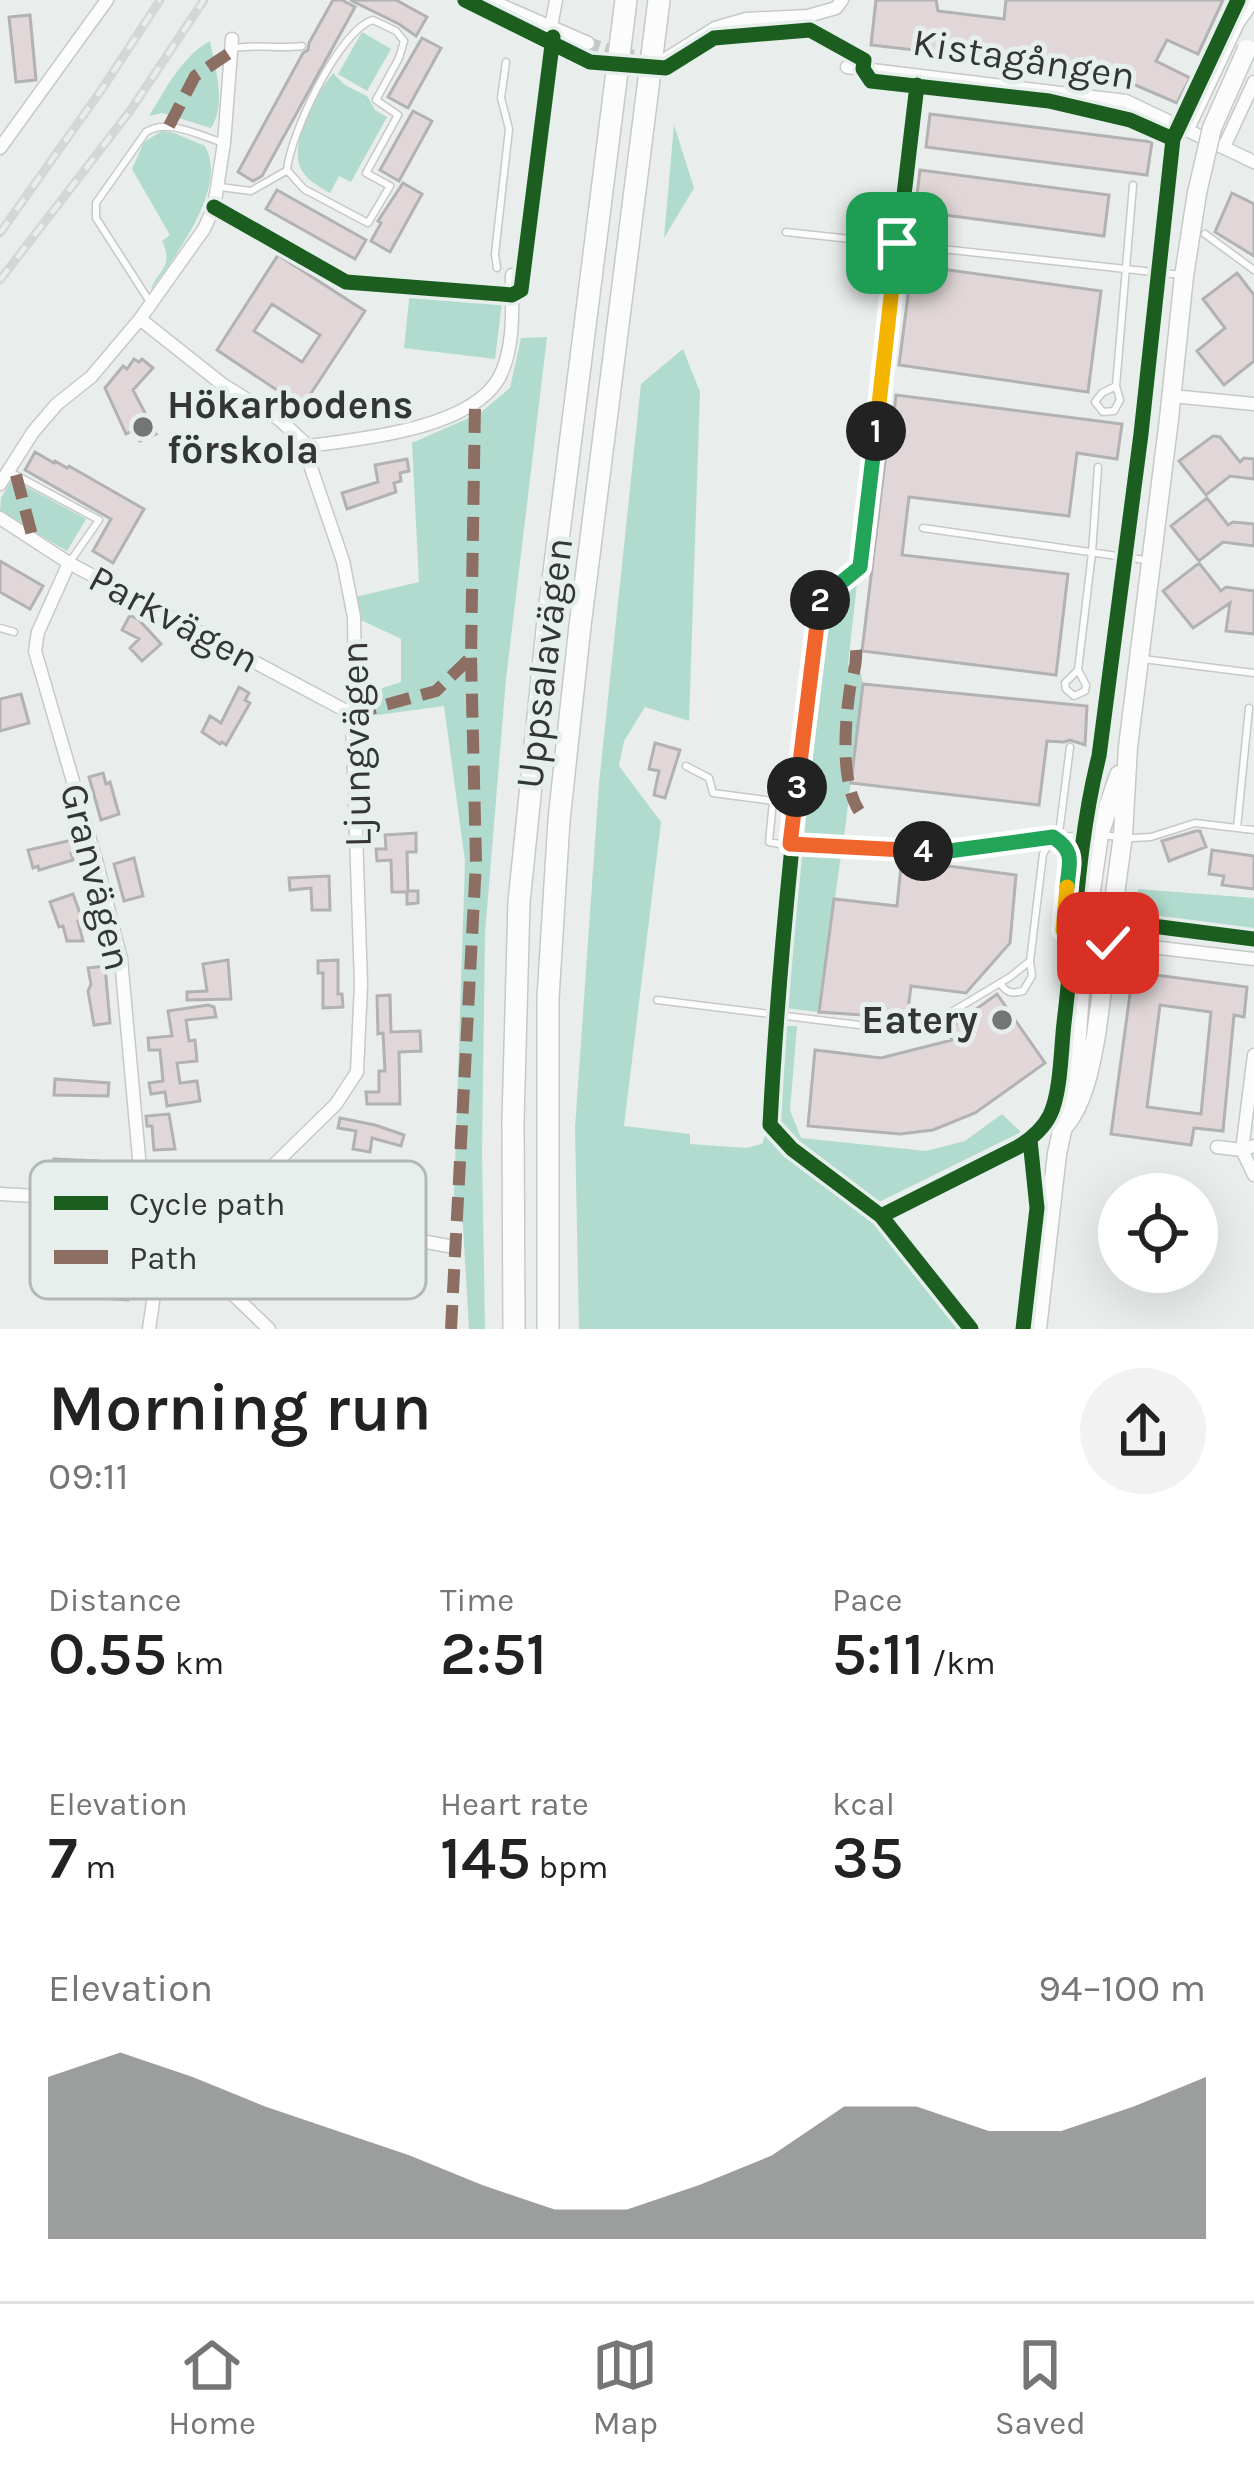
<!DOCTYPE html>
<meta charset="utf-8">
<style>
body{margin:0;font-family:Karla,sans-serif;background:#f2f2f2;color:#222;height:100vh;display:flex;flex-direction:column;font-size:45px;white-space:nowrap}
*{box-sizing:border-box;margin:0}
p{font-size:39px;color:#767676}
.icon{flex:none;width:66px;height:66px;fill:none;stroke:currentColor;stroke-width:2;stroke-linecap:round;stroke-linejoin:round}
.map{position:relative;height:1329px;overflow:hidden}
.sheet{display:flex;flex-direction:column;background:#fff;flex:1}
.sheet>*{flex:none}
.tools{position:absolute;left:1098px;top:1173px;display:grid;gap:24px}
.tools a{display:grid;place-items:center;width:120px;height:120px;border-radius:50%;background:#fff;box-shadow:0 12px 48px #0002;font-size:60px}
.pin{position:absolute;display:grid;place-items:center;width:102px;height:102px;color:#fff;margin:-51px;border-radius:24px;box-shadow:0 6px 18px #0006}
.km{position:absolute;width:60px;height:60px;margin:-30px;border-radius:50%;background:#222;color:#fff;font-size:33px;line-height:60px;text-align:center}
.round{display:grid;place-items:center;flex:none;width:126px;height:126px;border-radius:63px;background:#f2f2f2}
.overview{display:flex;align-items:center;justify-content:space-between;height:204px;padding:0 48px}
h1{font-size:66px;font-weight:600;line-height:90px}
.figures{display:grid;grid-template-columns:repeat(3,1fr);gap:18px;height:204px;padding:12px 48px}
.figures div{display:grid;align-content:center}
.figures b{font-size:60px;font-weight:600}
.figures small{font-size:33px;font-weight:400}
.figures p{font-size:33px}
.chart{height:336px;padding:24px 48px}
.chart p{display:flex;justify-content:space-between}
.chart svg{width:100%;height:216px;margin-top:12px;fill:#737675;opacity:.7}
.dock{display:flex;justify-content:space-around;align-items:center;height:168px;border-top:3px solid #e0e0e0;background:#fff;font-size:33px;color:#767676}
.dock a{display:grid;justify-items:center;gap:6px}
.dock .current{color:#737675}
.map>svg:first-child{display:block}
.green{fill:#b1dbce}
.building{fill:#e1d7d8;stroke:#b2b2b2;stroke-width:3;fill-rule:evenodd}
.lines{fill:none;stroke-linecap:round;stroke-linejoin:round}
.street-tunnel{stroke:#c5c8c7;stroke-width:12;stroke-dasharray:12 6;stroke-linecap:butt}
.lane-casing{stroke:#c6c9c8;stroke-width:9}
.street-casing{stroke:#c6c9c8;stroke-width:15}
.secondary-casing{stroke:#c6c9c8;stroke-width:21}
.highway-casing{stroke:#c6c9c8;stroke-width:24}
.lane{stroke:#fcfcfc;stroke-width:6}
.street{stroke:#fcfcfc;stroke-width:12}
.secondary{stroke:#fcfcfc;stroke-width:18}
.highway{stroke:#fcfcfc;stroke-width:21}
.rail-casing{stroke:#d5d6d6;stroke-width:9}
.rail{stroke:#e7efec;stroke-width:4.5;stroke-dasharray:14;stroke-linecap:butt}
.secondary-bridge-casing{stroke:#c6c9c8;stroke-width:21;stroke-linecap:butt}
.secondary-bridge{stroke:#fcfcfc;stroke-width:18}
.quiet{stroke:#8d6e63;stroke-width:12;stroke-dasharray:24 12;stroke-linecap:butt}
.cycleway-casing{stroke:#e7efec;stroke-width:22}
.cycleway{stroke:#1b5e20;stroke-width:15}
.split-1-casing{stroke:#fff;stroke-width:24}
.split-2-casing{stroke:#fff;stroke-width:24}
.split-3-casing{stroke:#fff;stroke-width:24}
.split-4-casing{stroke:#fff;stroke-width:24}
.split-5-casing{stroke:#fff;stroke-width:24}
.split-6-casing{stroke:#fff;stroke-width:24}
.split-1{stroke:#f5b400;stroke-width:15}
.split-2{stroke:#22a559;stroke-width:15}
.split-3{stroke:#f0652b;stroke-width:15}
.split-4{stroke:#f0652b;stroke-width:15}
.split-5{stroke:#22a559;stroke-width:15}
.split-6{stroke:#f5b400;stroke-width:15}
.poi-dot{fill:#737675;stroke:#e7efec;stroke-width:4.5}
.labels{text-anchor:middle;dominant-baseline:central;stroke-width:10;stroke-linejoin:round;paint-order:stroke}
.street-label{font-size:39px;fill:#343635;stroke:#e7efec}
.poi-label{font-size:39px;font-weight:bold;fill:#343635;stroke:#e7efec;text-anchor:start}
.key{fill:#e7efec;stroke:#b1b8b5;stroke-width:3}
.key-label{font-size:33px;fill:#343635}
</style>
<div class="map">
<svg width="1254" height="1329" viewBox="0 0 1254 1329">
<rect width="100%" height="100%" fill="#e9edeb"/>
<path class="green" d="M362,32L391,49L367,91L338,74Z
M210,41C215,70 227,102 211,128L162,113L149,116C166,89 181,57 210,41Z
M333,73L345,85L367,96L375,110L387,117L351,182L339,176L330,193C319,187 305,179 300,167C290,140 317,93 333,73Z
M674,125L694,188L664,238Z
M162,131L174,133L205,146C229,187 174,258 151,290C156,271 175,268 162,241L170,235L132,169L144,142Z
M410,291L502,302L495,359L404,348Z
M547,337L506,679L485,933L482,1153L485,1329H469L463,1225L454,1197L465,861L444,706L362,717L361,695L401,682V639L357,618L355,597L419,582L412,443L480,413L510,388L521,338Z
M683,349L700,392L689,721L645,707L624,741L619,766L661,822L624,1126L690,1134V1144L746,1148L762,1144L765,1136L876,1222L898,1244L964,1329H579L575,1128L599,784L641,384Z
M12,479L86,519L67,551L0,512L1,498Z
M858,574L848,665L860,670L863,684L844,837L801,834L823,602Z
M796,854L841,855L819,1012L784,1008Z
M1138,889L1254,898V936L1138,922Z
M779,1026H797L790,1110L801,1138L926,1151L965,1141L1002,1114L1021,1132L877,1203L791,1143L766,1113Z"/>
<path class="building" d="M333,0H342L355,7L262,176L253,181L238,172L303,53L308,50L309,43Z
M350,0H396L427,17L416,36L399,24Z
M876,0H936L938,11L1004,19L1006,0H1223L1198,54L1167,40L1156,61L1190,78L1177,103L1105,72L871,45Z
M30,15L36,80L16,82L9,17Z
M422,38L441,48L408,108L388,97Z
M413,111L432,121L399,181L380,170Z
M930,114L1152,142L1147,175L926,147Z
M920,170L1109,195L1104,236L915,211Z
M403,183L422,194L390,252L371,241L381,223L378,221Z
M277,190L366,240L355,259L266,209Z
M1232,193L1254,204V256L1215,232Z
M278,255L365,311L302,407L217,350ZM272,304L320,335L302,362L254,331Z
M912,265L1101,291L1088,392L899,365Z
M1237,273L1254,295V361L1224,385L1197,351L1225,328L1203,299Z
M134,359L139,362L142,359L153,368L133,390L156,434L140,441L134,430L126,434L105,388L123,366L127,369Z
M896,395L1122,424L1117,459L1077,453L1069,516L909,497L902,555L1068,574L1056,675L862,651L887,444L892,430Z
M1213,436L1220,437L1240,462L1244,458L1254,459V479L1230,476L1206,495L1179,461Z
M35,452L54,463L55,461L67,468L69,466L144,509L113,563L93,551L111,519L25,470Z
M407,459L409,471L400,473L401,481L394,483L396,492L347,509L342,493L378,482L375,465Z
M1207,498L1228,525L1233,522L1254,524V546L1223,542L1199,561L1171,526Z
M0,561L43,586L30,609L0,592Z
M1199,563L1221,591L1226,587L1254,591V634L1226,631L1230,603L1193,628L1163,591Z
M130,615L139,620L161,644L142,661L130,648L139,639L122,630Z
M863,684L1087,706L1085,745L1070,740L1064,742L1047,741L1039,805L851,783Z
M239,687L249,693L245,700L250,703L226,745L222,742L220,744L202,732L210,716L221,723Z
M21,694L29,723L0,731V699Z
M655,743L680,750L665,798L654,795L659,771L649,769Z
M103,773L106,784L110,782L119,814L101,820L89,777Z
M1196,831H1200L1206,847L1169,861L1162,841Z
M416,833V852H407L408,891H418V903L407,904V892H392L391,860L377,861L376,849H386L385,835Z
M72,840L75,852L71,853L73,860L39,870L38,866L33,868L28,850Z
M1212,850L1254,856V889L1222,885L1224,876L1209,874Z
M134,858L143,896L124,901L114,864Z
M941,865L1016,875L1010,943L966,993L911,986L907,1018L819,1012L834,899L897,906L901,866Z
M329,876L330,910H312L311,888L290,890L289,878Z
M73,894L82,919L78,921L83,941H67L63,926L59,927L50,902Z
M228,960L231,999L187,1000V992L207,991L203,964Z
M338,960V994H342L343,1007L323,1008V973H318V961Z
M105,966L110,1023L94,1025L88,991L91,984L88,968Z
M1133,972L1247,987L1244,1017L1234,1015L1223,1131L1194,1128L1191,1145L1111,1134ZM1160,1005L1211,1012L1201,1114L1147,1107Z
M997,994L1045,1063L975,1113L933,1130L900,1134L808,1126L815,1050L881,1058L952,1040L946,1031Z
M390,995L391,1032L420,1031L421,1051L399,1052L400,1104H367L366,1092H379V1071H385L383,1033L378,1034L377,996Z
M208,1005L214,1007L216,1017L186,1020L189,1041L195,1040L197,1061L177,1063L180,1083L197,1081L200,1101L167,1106L165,1092L151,1094L149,1083L163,1081L160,1050H149L148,1038L172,1036L168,1011Z
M55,1079L109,1083L108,1096L54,1095Z
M169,1114L175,1149L154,1150L152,1126H147L146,1116Z
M340,1118L375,1125L404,1135L401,1146L372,1138L370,1152L353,1149L356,1131L338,1128Z
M54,1159L98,1161L97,1180L53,1178Z
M119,1260L138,1261L136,1276L130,1275L128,1300L101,1298L103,1277L118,1279Z"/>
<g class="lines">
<path class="street-tunnel" d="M588,43L626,55L654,57"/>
<defs>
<path id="lane" d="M373,20L396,31L404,41L399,58L376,100L398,115L366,173L390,186L368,223L304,189L287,170C290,135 339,30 373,20Z
M235,48C257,44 279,49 302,46
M220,187L251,191L286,171
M786,232L1181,275
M1205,234L1254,270
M497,268L495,254L509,129L501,98L506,62
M150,302L96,218V203L146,132C167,118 198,135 221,142
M1116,386L1102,393L1095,402L1103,412L1114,411L1120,400L1116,386L1133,185
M10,472L99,520L69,563
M923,528L1145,560
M0,628L14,632
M1143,659L1254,673
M1078,670L1086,685L1085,691L1074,696L1066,689L1065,683L1078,670L1092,553L1098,467
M686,766L709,778L713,793L773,801L769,842L785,845L934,853L1053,837L1099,835L1133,838L1151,837L1195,823L1254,830
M1237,828L1249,708
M1056,839L1066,845L1070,855L1063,930L1073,938L1081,939
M1000,983C1006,993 1012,994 1023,991L1032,976L1030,961
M657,1000L859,1025L910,1026L938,1020L1010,977L1030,961L1043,854L1060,826L1070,747"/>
<path id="street" d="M489,0L588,43
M551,27L556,0
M667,58L715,28L746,19L808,16L836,8L842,0
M847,67L1126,101L1254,162
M1188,129L1238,23L1254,0
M1224,147L1254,82
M0,148L107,0
M140,319L222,384L280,420L308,446L310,465L343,561L354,617L355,679L352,714L361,984L357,1072L336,1104L230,1208
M1172,396L1254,404
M308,446C361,439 470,429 499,378C515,348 512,308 512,275
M0,484L33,432L57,404L91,377L140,319L204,229L214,207L224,143L232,39
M0,518L69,563L352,714
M69,563L38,632L35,651L96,860L121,959L143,1202
M1084,939L1254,959
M1217,1147L1242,1150L1254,1146
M1242,1150L1254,1055
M1242,1150L1254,1175
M0,1194L143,1202L166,1207L230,1208L285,1216L454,1247
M167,1231L269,1329
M149,1329L153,1302L150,1250L167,1231L166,1207"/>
<path id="secondary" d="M1065,1125C1084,1102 1091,1064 1096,1035L1123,835L1128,747L1169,419L1184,276L1197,193
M1037,1329L1057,1154L1074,1075L1084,939L1099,835L1119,775"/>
<path id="highway" d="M514,1329L513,1121L519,902L548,620L626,0
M548,1329V998L559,820L580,626L659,0"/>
</defs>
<use href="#lane" class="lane-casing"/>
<use href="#street" class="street-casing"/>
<use href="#secondary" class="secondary-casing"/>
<use href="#highway" class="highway-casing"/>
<use href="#lane" class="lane"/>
<use href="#street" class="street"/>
<use href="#secondary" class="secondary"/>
<use href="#highway" class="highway"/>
<defs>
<path id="rail" d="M0,233L102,89L160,0
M0,280L130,111L204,0"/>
</defs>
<use href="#rail" class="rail-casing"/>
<use href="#rail" class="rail"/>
<defs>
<path id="secondary-bridge" d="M1197,193L1212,128L1247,49"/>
</defs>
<use href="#secondary-bridge" class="secondary-bridge-casing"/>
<use href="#secondary-bridge" class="secondary-bridge"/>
<path class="quiet" d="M169,126L195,76L231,52
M16,475L33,539
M856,650C857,664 853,675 850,688C845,723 840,781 859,811
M352,714L436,691L471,657L475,404
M451,1329L476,862L471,657"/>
<defs>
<path id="cycleway" d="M465,0L590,62L666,68L714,38L810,30L864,60L863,69L871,81L1049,101L1130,120L1173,139
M917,85L860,567L821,597C799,773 779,948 770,1125L792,1149L881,1216L971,1329
M214,207L346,282L512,295L521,290L553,37
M1076,905L1132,911L1134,922L1137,924L1254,939
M881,1216L1018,1147C1031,1139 1043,1129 1050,1115C1061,1092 1061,1049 1064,1023C1075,934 1077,843 1099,756L1141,434L1173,139L1238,0
M1023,1329L1037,1208L1030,1140"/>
</defs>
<use href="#cycleway" class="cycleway-casing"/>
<use href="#cycleway" class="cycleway"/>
</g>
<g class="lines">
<defs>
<path id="split-1" d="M876,431L897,243"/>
<path id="split-2" d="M820,600L860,567L876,431"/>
<path id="split-3" d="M797,787L820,600"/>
<path id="split-4" d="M797,787L790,844L923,851"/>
<path id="split-5" d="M923,851L934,853L1053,837C1076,852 1069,862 1067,887"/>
<path id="split-6" d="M1067,887L1063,930L1073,938L1108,943"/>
</defs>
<use href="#split-1" class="split-1-casing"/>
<use href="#split-2" class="split-2-casing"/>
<use href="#split-3" class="split-3-casing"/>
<use href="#split-4" class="split-4-casing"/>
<use href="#split-5" class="split-5-casing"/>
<use href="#split-6" class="split-6-casing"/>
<use href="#split-1" class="split-1"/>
<use href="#split-2" class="split-2"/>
<use href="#split-3" class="split-3"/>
<use href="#split-4" class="split-4"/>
<use href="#split-5" class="split-5"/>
<use href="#split-6" class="split-6"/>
</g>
<g class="poi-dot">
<circle cx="143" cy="427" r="12"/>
<circle cx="1002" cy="1020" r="12"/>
</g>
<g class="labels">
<g class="street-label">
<text transform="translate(1024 59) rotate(9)">Kistagången</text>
<text transform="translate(174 619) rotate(28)">Parkvägen</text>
<text transform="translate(544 663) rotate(-83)">Uppsalavägen</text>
<text transform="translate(356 744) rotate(-91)">Ljungvägen</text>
<text transform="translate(96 877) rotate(76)">Granvägen</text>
</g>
<g class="poi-label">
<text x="167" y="405">Hökarbodens<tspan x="167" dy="45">förskola</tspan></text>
<text x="978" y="1020" text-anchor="end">Eatery</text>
</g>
</g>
<rect x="30" y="1161" width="396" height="138" rx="18" class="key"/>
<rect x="54" y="1196" width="54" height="14" fill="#1b5e20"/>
<rect x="54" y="1250" width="54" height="14" fill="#8d6e63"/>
<g class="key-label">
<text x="129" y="1215">Cycle path</text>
<text x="129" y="1269">Path</text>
</g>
</svg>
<div class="tools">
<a><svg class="icon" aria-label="locate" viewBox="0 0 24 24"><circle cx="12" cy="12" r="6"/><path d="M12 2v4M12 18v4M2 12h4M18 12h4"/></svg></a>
</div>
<div class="pin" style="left:897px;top:243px;background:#1e9e55"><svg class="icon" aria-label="arrive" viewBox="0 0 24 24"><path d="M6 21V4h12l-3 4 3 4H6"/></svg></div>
<div class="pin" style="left:1108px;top:943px;background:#d93025"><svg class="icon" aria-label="check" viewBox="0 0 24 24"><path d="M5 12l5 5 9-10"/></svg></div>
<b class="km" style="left:876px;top:431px">1</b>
<b class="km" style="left:820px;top:600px">2</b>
<b class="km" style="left:797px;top:787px">3</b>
<b class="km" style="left:923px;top:851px">4</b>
</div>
<section class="sheet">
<div class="overview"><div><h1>Morning run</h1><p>09:11</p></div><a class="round"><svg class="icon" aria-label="share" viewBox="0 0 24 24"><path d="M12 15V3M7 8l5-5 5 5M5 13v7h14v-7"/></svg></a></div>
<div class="figures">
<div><p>Distance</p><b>0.55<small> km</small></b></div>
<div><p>Time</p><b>2:51</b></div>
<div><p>Pace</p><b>5:11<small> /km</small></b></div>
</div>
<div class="figures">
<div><p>Elevation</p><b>7<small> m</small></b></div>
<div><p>Heart rate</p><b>145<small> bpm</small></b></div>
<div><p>kcal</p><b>35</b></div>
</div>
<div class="chart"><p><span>Elevation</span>94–100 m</p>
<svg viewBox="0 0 160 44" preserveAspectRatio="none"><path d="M0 44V11L10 6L20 11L30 17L40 22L50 27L60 33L70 38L80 38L90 33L100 27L110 17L120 17L130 22L140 22L150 17L160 11V44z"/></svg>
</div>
</section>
<nav class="dock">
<a class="current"><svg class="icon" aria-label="home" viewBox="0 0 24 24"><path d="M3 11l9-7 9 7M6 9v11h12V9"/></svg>Home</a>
<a><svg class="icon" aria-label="map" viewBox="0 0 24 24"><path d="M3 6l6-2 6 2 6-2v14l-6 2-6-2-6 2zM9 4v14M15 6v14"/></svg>Map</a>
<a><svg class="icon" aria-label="saved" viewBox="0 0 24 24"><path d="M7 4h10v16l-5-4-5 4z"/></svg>Saved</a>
</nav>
